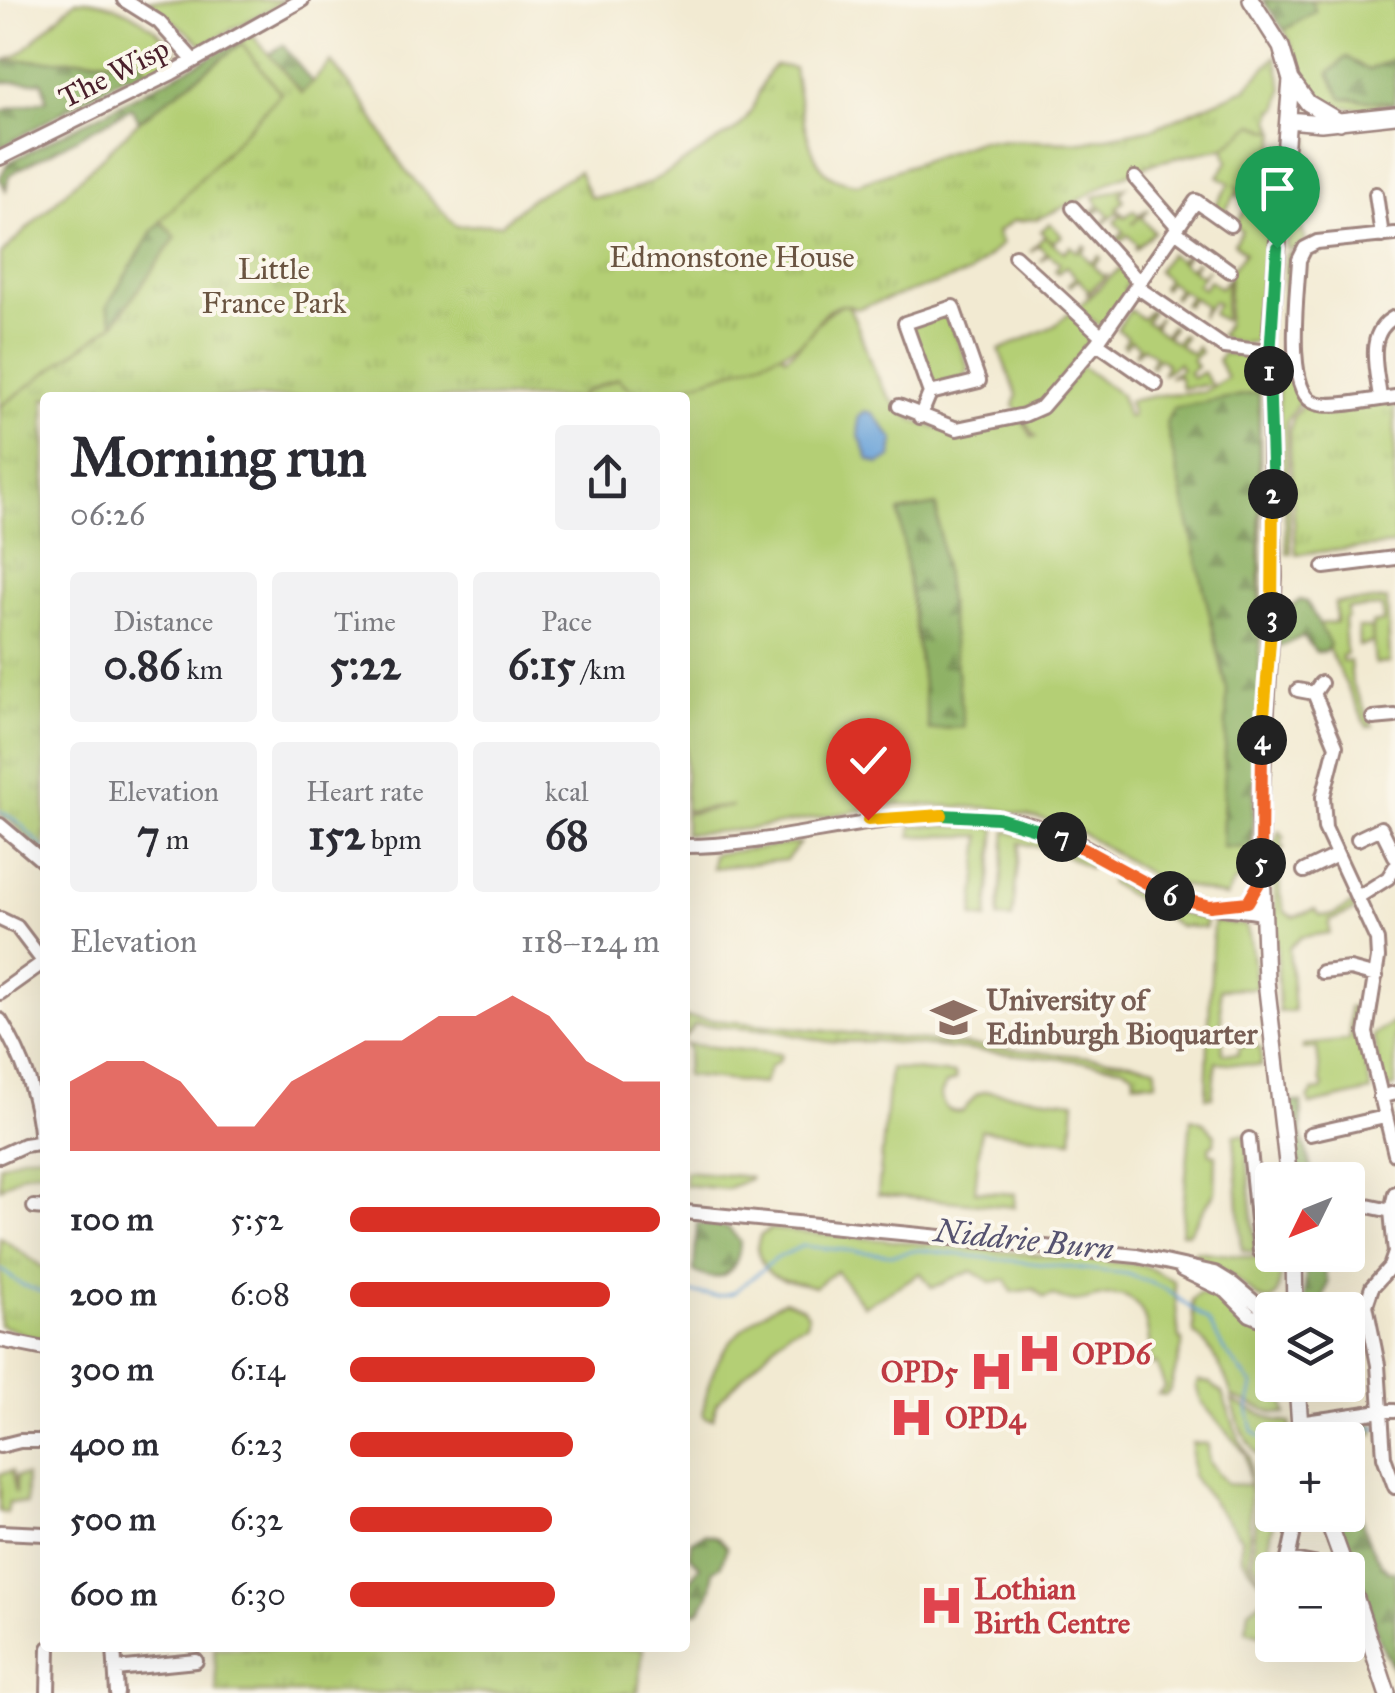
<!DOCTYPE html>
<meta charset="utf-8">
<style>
body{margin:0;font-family:"IM FELL Great Primer",serif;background:#f2f2f3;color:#2b2b33;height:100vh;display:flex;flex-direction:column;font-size:38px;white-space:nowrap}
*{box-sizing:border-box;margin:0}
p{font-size:32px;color:#7c7c81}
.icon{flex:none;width:55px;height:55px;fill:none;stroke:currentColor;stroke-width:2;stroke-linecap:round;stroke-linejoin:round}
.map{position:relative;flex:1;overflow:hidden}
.panel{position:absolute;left:40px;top:392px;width:650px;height:1260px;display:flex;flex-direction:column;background:#fff;border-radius:10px;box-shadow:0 10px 40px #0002}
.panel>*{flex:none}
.needle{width:65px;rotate:227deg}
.fabs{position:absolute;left:1255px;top:1162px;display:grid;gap:20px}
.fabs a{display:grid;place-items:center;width:110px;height:110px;border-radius:10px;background:#fff;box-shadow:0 10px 40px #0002;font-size:50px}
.pin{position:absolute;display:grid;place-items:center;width:85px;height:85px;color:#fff;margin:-102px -42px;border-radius:50% 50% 50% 0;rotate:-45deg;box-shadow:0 0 10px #0007}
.pin .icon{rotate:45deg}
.km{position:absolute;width:50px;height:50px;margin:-25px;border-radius:50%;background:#222;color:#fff;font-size:28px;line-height:50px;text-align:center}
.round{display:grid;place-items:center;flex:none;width:105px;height:105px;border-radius:10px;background:#f2f2f3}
.headline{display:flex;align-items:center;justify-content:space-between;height:170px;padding:0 30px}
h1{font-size:55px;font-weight:800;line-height:75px}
.figures{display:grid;grid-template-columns:repeat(3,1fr);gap:15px;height:170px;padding:10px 30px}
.figures div{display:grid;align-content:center;border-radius:10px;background:#f2f2f3;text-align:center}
.figures b{font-size:42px;font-weight:800}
.figures small{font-size:28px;font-weight:400}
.figures p{font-size:28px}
.chart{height:280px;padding:20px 30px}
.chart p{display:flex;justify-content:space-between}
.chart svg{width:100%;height:180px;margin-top:10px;fill:#d93025;opacity:.7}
ul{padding:0 30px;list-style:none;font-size:32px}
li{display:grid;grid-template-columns:160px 120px 1fr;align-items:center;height:75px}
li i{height:25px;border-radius:12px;background:#d93025}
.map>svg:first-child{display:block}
.green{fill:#b4cf75;stroke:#7f7750;stroke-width:2.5}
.forest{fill:url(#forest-firs);stroke:#6c6848;stroke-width:2.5}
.wetland{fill:url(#wetland-marsh);stroke:#7f7750;stroke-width:2.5}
.park{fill:url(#park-tufts);stroke:#7f7750;stroke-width:2.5}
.water{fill:#69a2d8;stroke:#5a6082;stroke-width:2.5}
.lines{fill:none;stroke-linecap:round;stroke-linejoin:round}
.stream{stroke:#69a2d8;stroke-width:2.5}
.minor-casing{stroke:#9e847e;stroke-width:18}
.major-casing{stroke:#9e847e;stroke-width:20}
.minor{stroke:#fff;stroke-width:12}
.major{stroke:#fff;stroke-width:15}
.split-1-casing{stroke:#fff;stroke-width:20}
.split-2-casing{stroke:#fff;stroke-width:20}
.split-3-casing{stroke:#fff;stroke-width:20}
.split-4-casing{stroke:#fff;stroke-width:20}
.split-5-casing{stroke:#fff;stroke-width:20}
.split-6-casing{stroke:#fff;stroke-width:20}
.split-7-casing{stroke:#fff;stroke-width:20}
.split-8-casing{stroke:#fff;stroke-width:20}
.split-9-casing{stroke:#fff;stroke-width:20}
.split-1{stroke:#22a559;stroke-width:12}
.split-2{stroke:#22a559;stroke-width:12}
.split-3{stroke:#f5b400;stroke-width:12}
.split-4{stroke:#f5b400;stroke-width:12}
.split-5{stroke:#f0652b;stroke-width:12}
.split-6{stroke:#f0652b;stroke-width:12}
.split-7{stroke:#f0652b;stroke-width:12}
.split-8{stroke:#22a559;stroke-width:12}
.split-9{stroke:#f5b400;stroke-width:12}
.labels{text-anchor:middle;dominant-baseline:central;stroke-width:8;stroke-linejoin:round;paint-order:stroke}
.street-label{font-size:30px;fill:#4a1f2b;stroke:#fbf7ec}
.park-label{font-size:30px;fill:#6a5441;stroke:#fbf7ec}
.education-label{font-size:30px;font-weight:bold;fill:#785e54;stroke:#fbf7ec;text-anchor:start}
.health-label{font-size:30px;font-weight:bold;fill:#be3a42;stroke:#fbf7ec;text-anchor:start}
.water-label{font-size:32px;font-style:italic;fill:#565370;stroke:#fbf7ec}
</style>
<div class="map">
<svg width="1395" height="1693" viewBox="0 0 1395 1693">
<defs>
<pattern id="forest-firs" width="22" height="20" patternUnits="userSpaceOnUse" patternTransform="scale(2.5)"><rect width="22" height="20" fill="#8fb266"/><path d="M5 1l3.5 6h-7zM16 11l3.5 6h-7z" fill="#779054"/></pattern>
<pattern id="wetland-marsh" width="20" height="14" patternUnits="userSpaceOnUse" patternTransform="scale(2.5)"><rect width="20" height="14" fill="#b4cf75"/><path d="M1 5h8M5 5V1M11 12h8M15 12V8" fill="none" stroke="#9cb165"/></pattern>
<pattern id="park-tufts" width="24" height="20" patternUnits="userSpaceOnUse" patternTransform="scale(2.5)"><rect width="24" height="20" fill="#b4cf75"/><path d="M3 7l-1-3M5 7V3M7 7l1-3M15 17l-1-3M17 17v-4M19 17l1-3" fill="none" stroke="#9cb165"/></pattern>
</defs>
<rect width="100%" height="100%" fill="#fbf7ec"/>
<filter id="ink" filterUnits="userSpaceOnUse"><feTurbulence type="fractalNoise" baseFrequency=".01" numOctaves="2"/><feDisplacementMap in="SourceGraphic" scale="20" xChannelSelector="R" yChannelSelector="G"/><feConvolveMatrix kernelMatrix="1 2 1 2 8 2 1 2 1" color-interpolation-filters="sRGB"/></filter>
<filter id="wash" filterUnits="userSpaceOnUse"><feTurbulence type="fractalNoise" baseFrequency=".0048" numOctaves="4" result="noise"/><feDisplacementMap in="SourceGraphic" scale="40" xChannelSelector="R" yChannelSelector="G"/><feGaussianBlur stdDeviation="2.25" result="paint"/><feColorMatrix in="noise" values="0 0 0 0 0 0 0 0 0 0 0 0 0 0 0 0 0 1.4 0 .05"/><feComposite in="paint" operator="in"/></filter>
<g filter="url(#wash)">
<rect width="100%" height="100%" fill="#f2ead2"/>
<path class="green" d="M76,0C117,0 150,20 176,51L170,57V65L150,74L138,59L4,61L20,54Z
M148,0H286L203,45Z
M1310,0H1395V104C1360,107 1318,118 1302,76C1297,60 1293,44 1284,30L1315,11Z
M242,42L281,92L152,232L108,306L114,324L0,407V255L154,107Z
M1254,124L1276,132L1261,337C1251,347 1230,343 1220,335L1227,324L1230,271L1245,253L1234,243L1242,231L1235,225L1248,205L1238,195L1241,189L1237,187L1239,190L1222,215L1213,209L1230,183L1218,176L1228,162L1224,148Z
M1310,139L1309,147L1300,151L1303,155L1300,161L1296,216L1306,240L1296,249H1286L1293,160L1298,149Z
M1126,187L1120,195L1124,200L1117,208L1125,217L1133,210L1138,215L1146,210L1132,224L1149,209L1142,218L1154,232L1134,250L1137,245L1128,235L1119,242L1117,239L1124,232L1115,222L1121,216L1118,212L1102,224L1109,215L1102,207L1094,214L1092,212L1099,206L1094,197Z
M1050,223L1062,236L1054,242L1046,237L1064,252L1071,246L1076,252L1084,245L1086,247L1081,252L1091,263L1099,256L1101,258L1093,266L1103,276L1108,274L1086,295L1088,290L1079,279L1070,286L1068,284L1076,277L1066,266L1058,273L1055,270L1060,263L1049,254L1040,261L1047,253L1038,245L1030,252L1045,235L1041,231Z
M1186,253L1188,254L1182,263L1189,268L1198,261L1192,270L1201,276L1208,269L1197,284L1203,289L1209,280L1220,288L1227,280L1224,321L1212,314L1218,304L1213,301L1201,317L1205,306L1193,298L1187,305L1184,304L1190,296L1181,290L1175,298L1173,296L1178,288L1170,282L1164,289L1162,288L1167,279L1157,271L1169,254L1180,261Z
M1294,253C1293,291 1280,368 1300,400L1287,421L1286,431L1291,554H1287L1278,395L1286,254Z
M1121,267L1131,279L1124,289L1128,293L1106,324L1100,326L1077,308Z
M847,304C857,319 863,343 870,361C904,443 947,434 1022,419L1032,437H1038L1034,435L1024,418L1050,408L1081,366L1121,395L1127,417L1132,416L1128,401L1166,394L1203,392L1227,378L1218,360L1223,353L1252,357L1259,363L1262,591L1252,862L1251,876C1236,877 1232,884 1226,897L1156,878L1068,825L993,808L898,804L750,829L685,834V814L733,806L685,811V398H579L582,393L618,378L666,392L781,351L785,357C811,343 815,311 847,304Z
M1130,310L1143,319L1150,310L1152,312L1146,322L1153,326L1159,317L1155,328L1165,335L1171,326L1173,328L1167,337L1176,343L1182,335L1185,337L1179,345L1192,354L1197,347L1201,352L1192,359L1197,367L1189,373L1193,378L1203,372L1211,384L1182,388L1179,375L1169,377L1182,369L1178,363L1162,375L1167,364L1158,358L1152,367L1150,365L1155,356L1143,347L1135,355L1139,346L1131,340L1125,347L1123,345L1128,337L1117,329Z
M1072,311L1094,334L1048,397L1020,413L1014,406L1017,395L999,350L1054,326Z
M948,314L969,369L963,379L932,386L910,326Z
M1387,600L1390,663L1375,664L1373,642L1359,646L1358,628H1371L1373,641L1372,623L1383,622L1382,607L1347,609V618L1344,619L1346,654L1342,655V661H1350L1352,684L1373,726L1367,727L1316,624L1336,622L1335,603Z
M912,825L996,827L987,919L973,917L981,836H911Z
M1006,831L1061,847L1090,862L1089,868L1059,852L1020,843L1012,919L998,918Z
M1279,831L1284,838L1281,841L1284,848L1279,853L1280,894L1285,912L1294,917L1315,909L1320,915L1330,916L1352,904L1355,910L1329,921V933L1301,937L1289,948L1294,1011L1279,1012L1273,847Z
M800,843L786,860L712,868L713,854Z
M1112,875L1177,913L1205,919V928L1179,926L1110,883Z
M1213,922L1245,925C1253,938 1252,968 1257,988L1220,989L1223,1053L1238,1054L1240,1046L1256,1045L1261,1049V1066L1216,1062L1212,1097H1206Z
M1361,1007L1360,1039L1371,1091L1310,1105L1308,1099L1313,1091L1322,1090L1324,1086L1321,1083L1317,1048L1303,1049V1045L1350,1040L1349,1008Z
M1395,1021V1087L1387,1089L1382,1086L1373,1036Z
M685,1044L781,1054L779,1061L770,1067L763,1084L685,1076L689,1049Z
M890,1068L955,1074L956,1080L946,1084L941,1094C941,1107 950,1114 963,1111L976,1095L985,1091L1075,1101L1072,1140L981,1130L975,1191L1015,1194L1014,1207L878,1195Z
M1191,1118L1204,1122L1215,1135L1214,1144L1209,1147L1210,1154L1216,1155L1215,1192L1188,1233H1181Z
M1245,1134L1256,1253L1242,1250L1234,1135Z
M45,1154V1169L22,1174L0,1188V1165L25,1155Z
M685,1171L750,1177V1179L726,1189L685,1185Z
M770,1229L1143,1265L1174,1281L1179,1339L1182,1340V1347L1170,1390L1165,1395L1158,1394L1165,1387L1156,1363L1151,1366C1149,1342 1150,1295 1115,1295C1088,1294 1082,1310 1053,1295L1044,1298L1034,1289L1012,1292L1006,1280L991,1282L972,1271L932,1288L921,1273L864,1306L836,1271L815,1287C786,1277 764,1286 757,1247L760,1236Z
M1195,1251L1259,1258L1283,1265L1277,1295L1270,1301L1259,1298L1227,1272L1193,1260Z
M1199,1293L1218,1298L1249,1326L1272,1335V1385H1282L1286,1414L1274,1413L1232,1397C1228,1380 1209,1341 1194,1334L1192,1300Z
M784,1300L802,1307L808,1315L806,1324L789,1330L716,1403L713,1419L705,1418L703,1414C709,1358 735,1327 784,1300Z
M1198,1381L1210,1383L1222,1393L1240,1441L1250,1457L1249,1561L1259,1576L1272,1580V1638L1246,1630L1249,1610L1270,1593L1241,1557V1538L1192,1476V1443L1208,1444L1209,1462L1227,1484L1249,1485L1246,1454L1202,1403L1196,1386Z
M1232,1401L1277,1421L1290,1423L1292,1440H1272V1456L1257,1454L1242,1432Z
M1366,1421L1373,1424L1374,1434L1313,1439L1311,1428Z
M1260,1461L1272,1462V1515H1275L1266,1560L1319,1570H1272V1575L1261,1571L1253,1561L1256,1465Z
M12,1471L16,1494V1476H26V1504L9,1502L7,1513L0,1512V1474Z"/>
<path class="forest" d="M1263,0H1310L1316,11L1284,30Z
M252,35L269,54L283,45L311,81L335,104L176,237L114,324L107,306L152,232L281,93L242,43L139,121L132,108L9,175L6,190L0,178L8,163Z
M1346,57L1369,70L1395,58V103L1342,98L1329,73Z
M139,59L150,74L137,80L126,75L0,148V111L47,100L42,82H0V61Z
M1259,392L1260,697L1251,848L1222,847L1227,690L1166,423L1173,408Z
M936,505L964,727L929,730L899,512Z
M1300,600L1307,602L1330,645L1325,652H1316L1303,636L1279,647L1277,645L1279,617Z
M1292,1102H1301L1302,1134L1314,1180H1298L1287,1108Z
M697,1223L729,1228L740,1242C739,1271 720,1287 694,1271Z
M1303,1255H1320L1328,1283L1319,1310H1304L1306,1269Z
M1348,1453C1359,1491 1357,1540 1388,1571H1395V1672L1378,1638L1363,1585L1346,1551L1336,1515H1348Z
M704,1534L717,1537L727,1547L721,1565L712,1571C714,1584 707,1604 698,1612H690L686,1607L688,1582L700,1566L689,1556L691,1541Z"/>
<path class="wetland" d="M685,1017L1121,1060L1156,1067V1083L1134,1081L1133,1072L1123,1067L1070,1060L875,1041L829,1042L773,1031L703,1025H695L685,1037Z"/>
<path class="park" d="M252,35L302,93L331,62L366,106L404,169L456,226L502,224L530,199L579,171L590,197C637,197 670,171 709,146C719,139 733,133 741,125C759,107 757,82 775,65L794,68C798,95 806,147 822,168C830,179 845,182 857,184L981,140L1083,142L1154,128L1245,89L1276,56L1283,89L1279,108L1274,110L1271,120L1276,132L1254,124L1224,148L1157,162L1113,180L1078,201L1037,219L1013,221L997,232L1002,244L970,273L856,309C849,305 842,303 834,307C817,315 812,337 798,345C773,358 669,395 644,393C633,392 625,386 618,378L582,393L579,398H45V856L15,825L0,815V407L114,324L176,237L161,221L281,93L240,42Z
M1395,402V545L1296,554L1289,432L1294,416L1304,404L1315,408Z
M0,1237L45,1269V1342L0,1325Z
M214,1648H643L638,1693H217Z"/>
<path class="water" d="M865,411L873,413L894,440L892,457L879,464L869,460L859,436L858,417Z"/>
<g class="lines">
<path class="stream" d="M0,811L19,822L45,850
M0,1269L22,1285L45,1293
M685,1292L718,1296L733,1293L775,1259L802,1246L893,1255L919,1250L1128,1274L1166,1289L1208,1321L1224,1350L1253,1386L1248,1409L1253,1431L1261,1437L1277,1440
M1307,1436L1379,1427
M1278,1440L1294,1438"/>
</g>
</g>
<g filter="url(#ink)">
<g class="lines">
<defs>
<path id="minor" d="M124,0L159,22L193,60
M0,158L172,73L302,0
M1135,178L1178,227
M1376,194L1382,236
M1073,208L1140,283
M1175,231L1230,271
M1395,234L1317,242L1305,248L1299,260C1298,288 1283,394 1316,403C1333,409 1375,399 1395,397
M1015,256L1102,336
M1137,287L1224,347L1269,352
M1097,343L1156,384
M1380,398C1377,370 1364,333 1395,317
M899,406L957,429L1024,415L1042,407L1097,343L1196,201L1230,225
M920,417L930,393L905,323L953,307L979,381L930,393
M1324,567L1395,558
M1298,690L1314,693L1321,683
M1314,693L1336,746L1323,797L1325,828L1377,940L1378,958L1366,1033L1395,1154
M1373,718L1395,716
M0,825L45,863
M1358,839L1381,828L1395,856
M685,846C791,846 889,805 998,818C1027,822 1059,833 1085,847C1112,861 1136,882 1164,894C1194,907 1230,908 1262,913
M1304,871L1335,856
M1358,897L1388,878L1395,867
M1232,905L1248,902L1261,880
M0,919L17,927L45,964
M1322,972L1350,969L1376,976
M0,993L45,961
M0,1020C23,1057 38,1099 41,1142
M1380,1097L1395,1093
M1310,1134L1385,1117
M1249,1139L1260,1251L1272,1255
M0,1156L24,1145L45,1142
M1395,1193L1391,1211L1395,1253L1390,1267L1372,1287L1366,1305L1378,1365L1384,1457L1395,1487
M1348,1205L1358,1204L1391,1211
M34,1207L45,1208
M685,1212L1137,1256L1215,1273L1233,1284L1259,1306L1295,1307
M1182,1270L1226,1291L1250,1315L1272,1324
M0,1340L45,1349
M1299,1423L1381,1411H1395
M0,1446L20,1441H45
M0,1532L45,1534
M1293,1536L1288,1559L1329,1567L1344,1563
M114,1648L117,1693
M116,1669L196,1661
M48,1693L49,1648"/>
<path id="major" d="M1251,0L1281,47L1291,80L1269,352L1274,577L1260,810L1266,981L1289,1180
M1291,80L1308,103L1340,122
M1288,120L1321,123L1395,115
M1294,1255L1295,1310
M1297,1385L1301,1440
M1326,1515L1346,1570
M1348,1575L1387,1693"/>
</defs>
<use href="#minor" class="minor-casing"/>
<use href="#major" class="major-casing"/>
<use href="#minor" class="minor"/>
<use href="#major" class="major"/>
</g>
</g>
<g class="lines" filter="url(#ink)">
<defs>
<path id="split-1" d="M1269,371L1277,248"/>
<path id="split-2" d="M1269,371L1273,494"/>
<path id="split-3" d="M1272,617L1273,494"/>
<path id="split-4" d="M1262,740L1272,617"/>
<path id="split-5" d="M1261,863L1262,740"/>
<path id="split-6" d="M1170,896L1210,906L1248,902L1261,880V863"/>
<path id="split-7" d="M1062,837L1170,896"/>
<path id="split-8" d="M942,815L998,818L1062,837"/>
<path id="split-9" d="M868,820L942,815"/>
</defs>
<use href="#split-1" class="split-1-casing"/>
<use href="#split-2" class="split-2-casing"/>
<use href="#split-3" class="split-3-casing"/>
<use href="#split-4" class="split-4-casing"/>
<use href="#split-5" class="split-5-casing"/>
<use href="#split-6" class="split-6-casing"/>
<use href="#split-7" class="split-7-casing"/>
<use href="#split-8" class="split-8-casing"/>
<use href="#split-9" class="split-9-casing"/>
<use href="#split-1" class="split-1"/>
<use href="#split-2" class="split-2"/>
<use href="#split-3" class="split-3"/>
<use href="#split-4" class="split-4"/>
<use href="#split-5" class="split-5"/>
<use href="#split-6" class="split-6"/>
<use href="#split-7" class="split-7"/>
<use href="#split-8" class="split-8"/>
<use href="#split-9" class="split-9"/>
</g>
<defs>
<symbol id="university-bare" viewBox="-9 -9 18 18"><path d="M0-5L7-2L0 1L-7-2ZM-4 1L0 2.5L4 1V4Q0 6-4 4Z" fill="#8d6e63" stroke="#fbf7ec" stroke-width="2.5" paint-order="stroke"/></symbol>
<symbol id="hospital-bare" viewBox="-9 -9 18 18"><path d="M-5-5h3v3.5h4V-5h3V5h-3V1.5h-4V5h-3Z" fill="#e0444e" stroke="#fbf7ec" stroke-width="2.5" paint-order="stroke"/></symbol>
</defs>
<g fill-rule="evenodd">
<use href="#university-bare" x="922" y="986" width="63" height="63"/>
<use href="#hospital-bare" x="1008" y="1322" width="63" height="63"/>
<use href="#hospital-bare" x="960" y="1340" width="63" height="63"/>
<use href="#hospital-bare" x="880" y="1386" width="63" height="63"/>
<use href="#hospital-bare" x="910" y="1574" width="63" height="63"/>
</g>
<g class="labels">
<g class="street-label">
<text transform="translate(114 73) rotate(-27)">The Wisp</text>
</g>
<g class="park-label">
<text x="732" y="257">Edmonstone House</text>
<text x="274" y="269">Little<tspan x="274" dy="34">France Park</tspan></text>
</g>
<g class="education-label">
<text x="986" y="1000">University of<tspan x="986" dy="34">Edinburgh Bioquarter</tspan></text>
</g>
<g class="health-label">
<text x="1072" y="1354">OPD6</text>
<text x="958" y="1372" text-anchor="end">OPD5</text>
<text x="945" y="1418">OPD4</text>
<text x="974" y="1589">Lothian<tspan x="974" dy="34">Birth Centre</tspan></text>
</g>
<g class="water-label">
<text transform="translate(1024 1240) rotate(6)">Niddrie Burn</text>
</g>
</g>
</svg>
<div class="fabs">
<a><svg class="needle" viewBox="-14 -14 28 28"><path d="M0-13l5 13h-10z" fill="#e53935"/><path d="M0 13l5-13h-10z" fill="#7c7c81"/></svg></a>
<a><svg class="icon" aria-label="layers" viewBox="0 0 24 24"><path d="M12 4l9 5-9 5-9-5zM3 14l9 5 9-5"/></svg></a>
<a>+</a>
<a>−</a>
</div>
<div class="pin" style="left:1277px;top:248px;background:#1e9e55"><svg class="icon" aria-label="arrive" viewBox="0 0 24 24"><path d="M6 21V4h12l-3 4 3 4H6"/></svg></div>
<div class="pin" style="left:868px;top:820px;background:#d93025"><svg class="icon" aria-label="check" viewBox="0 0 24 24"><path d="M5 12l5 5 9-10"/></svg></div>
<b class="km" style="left:1269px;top:371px">1</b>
<b class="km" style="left:1273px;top:494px">2</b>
<b class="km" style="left:1272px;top:617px">3</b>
<b class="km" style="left:1262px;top:740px">4</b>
<b class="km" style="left:1261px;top:863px">5</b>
<b class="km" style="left:1170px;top:896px">6</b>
<b class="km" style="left:1062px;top:837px">7</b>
<section class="panel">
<div class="headline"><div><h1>Morning run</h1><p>06:26</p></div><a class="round"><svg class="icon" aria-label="share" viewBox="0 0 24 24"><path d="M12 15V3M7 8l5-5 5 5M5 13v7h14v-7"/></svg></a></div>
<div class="figures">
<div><p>Distance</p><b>0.86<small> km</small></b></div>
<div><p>Time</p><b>5:22</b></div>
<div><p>Pace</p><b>6:15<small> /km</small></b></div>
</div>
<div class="figures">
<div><p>Elevation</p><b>7<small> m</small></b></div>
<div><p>Heart rate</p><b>152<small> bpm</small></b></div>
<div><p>kcal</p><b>68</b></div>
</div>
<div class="chart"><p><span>Elevation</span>118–124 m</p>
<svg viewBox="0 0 160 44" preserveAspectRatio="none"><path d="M0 44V27L10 22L20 22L30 27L40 38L50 38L60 27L70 22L80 17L90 17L100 11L110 11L120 6L130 11L140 22L150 27L160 27V44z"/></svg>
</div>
<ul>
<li><b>100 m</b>5:52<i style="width:100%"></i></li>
<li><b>200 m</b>6:08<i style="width:84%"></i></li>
<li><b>300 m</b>6:14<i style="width:79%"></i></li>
<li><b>400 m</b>6:23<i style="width:72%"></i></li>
<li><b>500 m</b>6:32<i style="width:65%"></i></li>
<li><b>600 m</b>6:30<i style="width:66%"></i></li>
</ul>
</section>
</div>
